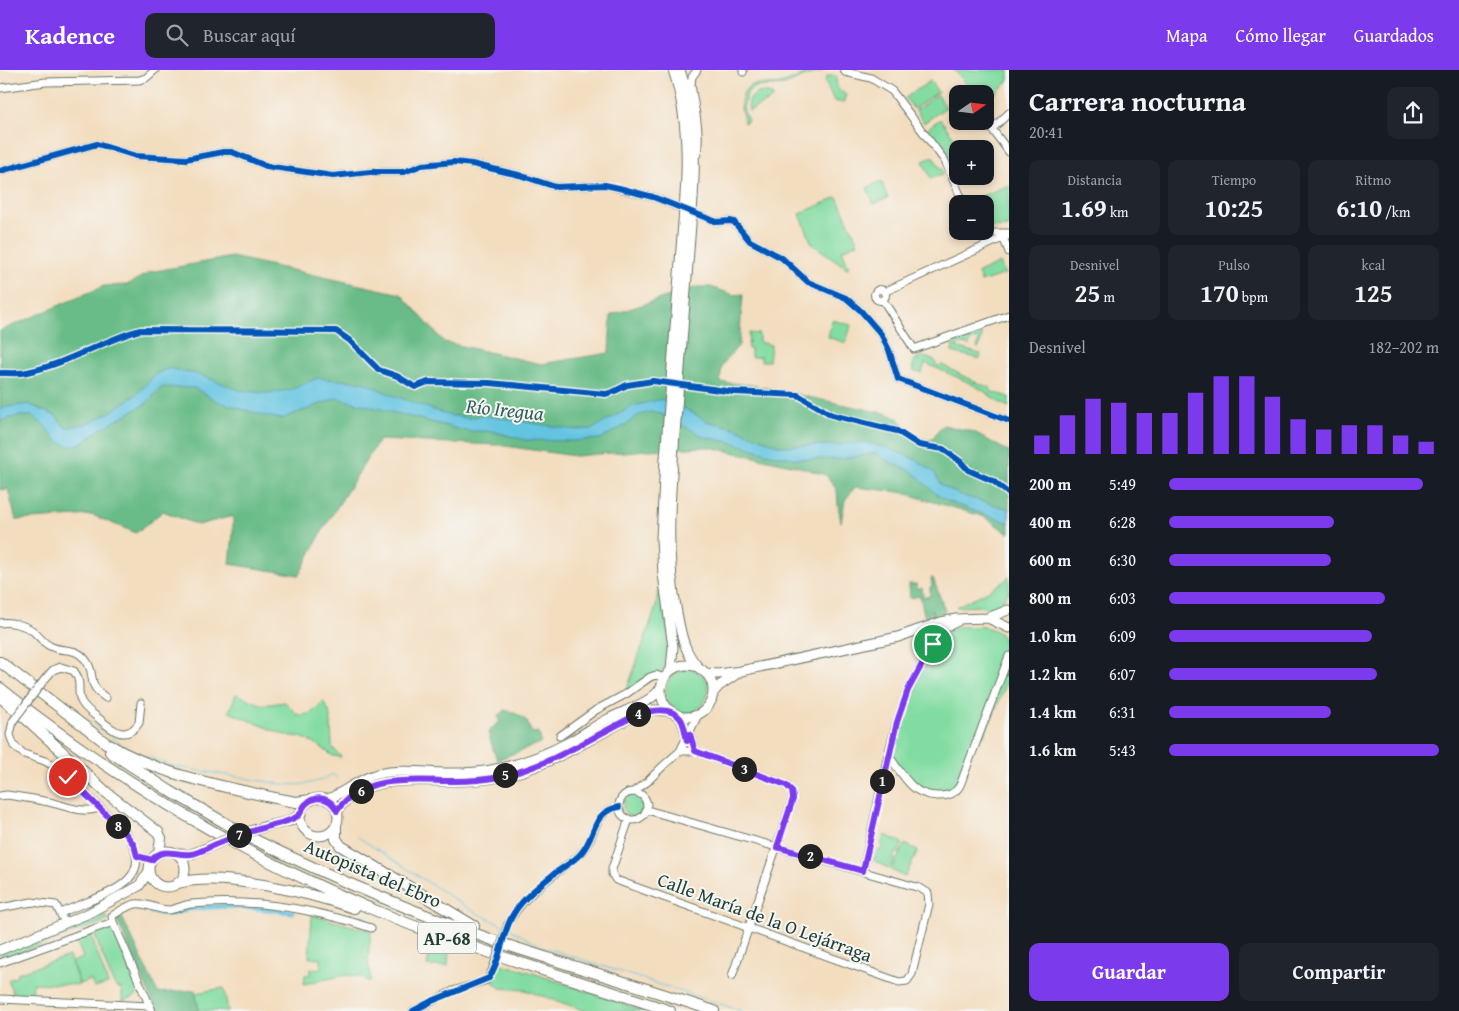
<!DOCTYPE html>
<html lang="es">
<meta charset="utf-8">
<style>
body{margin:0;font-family:"Gentium Book Plus",serif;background:#20242c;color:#f1f3f6;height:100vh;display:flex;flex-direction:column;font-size:19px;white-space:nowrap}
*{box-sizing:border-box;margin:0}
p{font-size:16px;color:#9ea1a6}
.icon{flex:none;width:28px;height:28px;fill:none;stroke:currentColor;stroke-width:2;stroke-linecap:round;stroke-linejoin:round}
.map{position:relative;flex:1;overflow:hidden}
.details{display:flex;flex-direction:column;background:#171b24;width:450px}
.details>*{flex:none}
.needle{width:32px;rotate:76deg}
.tools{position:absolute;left:949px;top:15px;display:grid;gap:10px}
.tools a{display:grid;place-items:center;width:45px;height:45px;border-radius:10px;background:#171b24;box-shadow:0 2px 8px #0003;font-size:25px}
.pin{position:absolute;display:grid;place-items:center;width:42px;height:42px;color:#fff;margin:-21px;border:2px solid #fff;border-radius:50%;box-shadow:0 1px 5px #0007}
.km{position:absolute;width:25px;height:25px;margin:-12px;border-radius:50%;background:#222;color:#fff;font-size:14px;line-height:25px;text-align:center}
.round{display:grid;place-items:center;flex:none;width:52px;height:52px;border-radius:10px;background:#20242c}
.overview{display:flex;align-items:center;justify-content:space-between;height:85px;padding:0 20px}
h1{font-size:28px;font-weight:700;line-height:38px}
.figures{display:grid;grid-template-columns:repeat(3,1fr);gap:8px;height:85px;padding:5px 20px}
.figures div{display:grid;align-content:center;border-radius:10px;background:#20242c;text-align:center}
.figures b{font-size:25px;font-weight:700}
.figures small{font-size:14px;font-weight:400}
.figures p{font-size:14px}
.chart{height:140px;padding:10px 20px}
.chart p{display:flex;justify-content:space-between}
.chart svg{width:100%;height:90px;margin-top:5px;stroke:#7c3aed;stroke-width:6}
.action{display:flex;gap:10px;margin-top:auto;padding:10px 20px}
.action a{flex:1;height:58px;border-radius:10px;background:#7c3aed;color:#fff;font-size:20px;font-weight:700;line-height:58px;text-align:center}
.action a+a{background:#20242c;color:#f1f3f6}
ul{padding:0 20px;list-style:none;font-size:16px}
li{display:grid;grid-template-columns:80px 60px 1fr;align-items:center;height:38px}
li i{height:12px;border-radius:6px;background:#7c3aed}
header{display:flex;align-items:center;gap:30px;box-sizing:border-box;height:70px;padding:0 25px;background:#7c3aed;color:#fff}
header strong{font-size:24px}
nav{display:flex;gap:28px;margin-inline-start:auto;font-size:18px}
.search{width:350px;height:45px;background:#20242c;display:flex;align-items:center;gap:12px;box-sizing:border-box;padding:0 18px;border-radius:10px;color:#9ea1a6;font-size:19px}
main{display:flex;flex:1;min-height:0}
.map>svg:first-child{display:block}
.green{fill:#82dca1;stroke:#508c6a}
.forest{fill:#69bc87;stroke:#447c5e}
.water{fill:#63c4e1;stroke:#41808a}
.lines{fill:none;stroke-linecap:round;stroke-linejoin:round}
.stream{stroke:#63c4e1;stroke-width:1}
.canal{stroke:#63c4e1;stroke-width:5}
.minor-casing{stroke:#697565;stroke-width:9}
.major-casing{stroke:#697565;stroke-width:11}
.highway-casing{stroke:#697565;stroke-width:12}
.minor{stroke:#fff;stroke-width:7}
.major{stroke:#fff;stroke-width:9}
.highway{stroke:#fff;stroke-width:10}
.minor-bridge-casing{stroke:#697565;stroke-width:9;stroke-linecap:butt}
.major-bridge-casing{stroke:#697565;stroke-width:11;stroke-linecap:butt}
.minor-bridge{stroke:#fff;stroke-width:7}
.major-bridge{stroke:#fff;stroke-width:9}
.cycleway-casing{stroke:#f6f6f2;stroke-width:9}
.cycleway{stroke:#0057b8;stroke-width:6}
.route-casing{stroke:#fff;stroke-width:10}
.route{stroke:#7c3aed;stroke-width:6}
.labels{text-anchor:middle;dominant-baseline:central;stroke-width:4;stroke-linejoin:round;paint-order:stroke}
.shield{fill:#f6f6f2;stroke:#60746d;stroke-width:1}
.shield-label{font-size:18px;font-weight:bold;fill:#1f3d34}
.street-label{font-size:19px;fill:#1f3d34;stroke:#f6f6f2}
.water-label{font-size:20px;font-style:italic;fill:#305f5f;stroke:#f6f6f2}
</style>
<header>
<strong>Kadence</strong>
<div class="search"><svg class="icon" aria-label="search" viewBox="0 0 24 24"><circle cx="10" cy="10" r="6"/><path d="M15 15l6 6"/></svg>Buscar aquí</div>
<nav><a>Mapa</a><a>Cómo llegar</a><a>Guardados</a></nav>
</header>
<main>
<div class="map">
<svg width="1009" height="941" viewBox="0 0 1009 941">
<rect width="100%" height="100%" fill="#f6f6f2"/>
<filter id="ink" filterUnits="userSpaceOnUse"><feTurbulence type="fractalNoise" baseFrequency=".02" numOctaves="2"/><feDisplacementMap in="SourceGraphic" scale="10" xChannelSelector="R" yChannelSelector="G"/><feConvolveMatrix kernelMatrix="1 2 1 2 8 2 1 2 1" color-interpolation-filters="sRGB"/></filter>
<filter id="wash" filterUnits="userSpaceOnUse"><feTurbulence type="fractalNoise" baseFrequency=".0096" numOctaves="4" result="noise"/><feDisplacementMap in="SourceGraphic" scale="20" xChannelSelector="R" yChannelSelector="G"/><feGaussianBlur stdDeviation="1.12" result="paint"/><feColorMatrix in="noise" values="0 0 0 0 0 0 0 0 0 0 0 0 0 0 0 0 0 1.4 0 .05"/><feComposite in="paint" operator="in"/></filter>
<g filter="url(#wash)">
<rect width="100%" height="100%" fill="#f3ddbf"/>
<path class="green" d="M954,0H1009V11L985,33V24H976Z
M813,1H822L806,6L785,15L755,17L748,21L743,38L748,51L744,53C744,46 740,40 741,34C744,5 763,17 780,14C791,11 802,5 813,1Z
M827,6H836L837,18L846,25L843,33L834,31L825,11Z
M930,11L938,22L914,39L905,28Z
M763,22L771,24L774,28L749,41C746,30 753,23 763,22Z
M937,25L946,37L924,53L916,40Z
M940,49L962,78L958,79L957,81L950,87L928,58Z
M933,87L944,103L931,109L923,91Z
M881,111L888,128L874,134L867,118Z
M1009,115V157L985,158V134H967L966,132Z
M837,127L858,173L842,180L849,197L847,198L812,174L800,144Z
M1000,193L1005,204L981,212L978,203Z
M832,250L851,255L846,273L828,267Z
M749,263L759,264V272L771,275L769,291H761V287H751V279H748Z
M981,263L982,267L979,278H977L979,268L970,271L969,276L962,274L955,277L981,284L980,289L952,282L953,274Z
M921,286L934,290L937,296L942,295L977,313L991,318L990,321L1009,327V337C998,333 992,326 982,320C964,309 944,302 925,293L922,303L913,301L914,298H912L915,289L919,291L917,288Z
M1009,507V522L999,535L986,539L983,536L956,537C974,527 993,521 1009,507Z
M658,519L667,557L668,573V588L658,609L655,608L626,622L656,537Z
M956,557C974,557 1003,552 1005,577L1009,578V608L984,666L974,665C970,676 960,713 953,719C931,736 891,701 892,678L909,626L941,564Z
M685,599C734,603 695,667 670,634C659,620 669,603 685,599Z
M236,624L263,635L285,632L298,645L310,644L323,631L329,641L331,652L332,677L341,687L333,686L318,675L301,667L285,665L229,642Z
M623 736a11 11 0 1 1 22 0a11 11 0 1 1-22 0Z
M885,765L901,772L902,774L898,783H896L893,788L895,789L890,798H888L873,790L878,780L880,781L883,776L881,774Z
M905,774L918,781L905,807L891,800Z
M106,845L108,850L0,890V884Z
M312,845L371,861L368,891L371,911L367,912L363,907L346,905L304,914L305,905L311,904V899L321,898V888H309Z
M109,858L112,859L137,917L136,925L132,928L122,931V919L116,917L112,911L94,863Z
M91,865L108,914L94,918L91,910L80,914L72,892L83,888L76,870Z
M431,877L449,879L448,896H427Z
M69,886L79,915L33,913L32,927L14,926L8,910L17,906V903Z
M497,893L524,900L644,941H586L525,920L500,918L491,910L495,902Z
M224,918L228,941H199L195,923Z"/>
<path class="forest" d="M232,187L401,224L444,272L541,294L609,283L611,245L697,217H711L734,225L743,224L739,275L722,295L720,312L751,315L889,344L899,349L918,368L931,370L943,355L974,362L1009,382V464L985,447L900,422L855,417L845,430L841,452L838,435L837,420L826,405L796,396L709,377L647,380L575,386L498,375L379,370L324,458L299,505L230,494L233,464V446L198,455L163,441L136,463L92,445L16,450L8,419L0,420V261L104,216L127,215L150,202Z
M931,508H933L945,541L933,546L932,540L928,548L925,549L920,526L910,528L909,514H916L917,519L922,518L923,527L930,526V517H932Z
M504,640C510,641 524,646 527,652C530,657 529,659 533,663L539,662L541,673L497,690L493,679L488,662L500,651L498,646Z
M120,843L158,923L195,920L199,941H157L116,848L117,845Z"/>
<path class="water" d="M169,298L200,305L239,320L265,323L290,320L317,308L363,312L392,325L448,345L470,348L482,345L576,360L592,359L633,336L662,329L684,338L707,351L735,358L780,376L838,375L864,372L888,378L917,390L934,402L941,415L949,419L960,425L1009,439V453L949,432L936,424L913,402L884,389L876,383L840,389H798L770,384L734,373L705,367L661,344L650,342L637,346L626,355L600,369L573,371L526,370L491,361H466L337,328L281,349L262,345L219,332L194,318L162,317L147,333L96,362L86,371L71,377L57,371L44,355L32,346H18L0,351V338L28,334L56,346L66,358L89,353L112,341L137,324L156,304Z"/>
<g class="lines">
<path class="stream" d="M0,585L37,614
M42,617L128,679
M145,686L177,697L281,714C299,716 317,714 333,704L337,709
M358,767L471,840L504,856
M510,859L540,876L742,941"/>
<path class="canal" d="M151,842L173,844L187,839L223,836L256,838L292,842
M362,850L363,847"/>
</g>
</g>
<g filter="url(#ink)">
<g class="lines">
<defs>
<path id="minor" d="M697,0L692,7L691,14C694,37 701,61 697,84
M844,0L845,2L871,8L892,21L945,91L964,134
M743,2V0
M0,18L46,12L139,10L146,8L155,0
M1009,43L992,59L1009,82
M0,101L97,74L136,86L186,89L223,82H232L266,96L333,106L370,102H404L422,95L454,92L472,94L519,105L556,117L605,115L653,127L678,137
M699,145L717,152L730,151L734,152L750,171L782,188L808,212L846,228L861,241L881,264L889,280L898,309L1009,351
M976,163H1009
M1001,165L1003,167L1009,182
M874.5 225a5.5 5.5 0 1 1 11 0a5.5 5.5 0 1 1-11 0Z
M884,222L1009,165
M883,230L914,279L1009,245
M0,553C9,551 25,555 33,561C39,566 43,573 50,576C63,583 74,576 85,589C98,605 84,613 106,628
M45,609L53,600L61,597L74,601C83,613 76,621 81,631C84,638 92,643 97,647C111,659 125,673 139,653L141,633
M679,647L683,656L687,670
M13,651L10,665L14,676L24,684L45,691L62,701L126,763C163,815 95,826 61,843
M560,666L596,640L626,624L650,607L656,605L664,608
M680,681H695L690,664
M695,681L786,715L792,721L793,729L732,906
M888,685C896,695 903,708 913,717C924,727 950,731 959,717C962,712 963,706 965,702L1009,586
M633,722L647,712L663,696L680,681L698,645
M619 736a14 14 0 1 1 28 0a14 14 0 1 1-28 0Z
M0,726L7,725C21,727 35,729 49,732C66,736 83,744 99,738
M629,749L612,799V804L616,810L899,912L907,911L912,904L929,834L928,823L920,818L647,740
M137,786L152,790
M863,801L888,685L897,652L908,621L939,561L958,552
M0,838L32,832L56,835L62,847
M508,854C519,833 536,818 555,804C564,796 574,791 582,782C598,763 592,742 619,737
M0,893L113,852
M0,929L150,936
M152,941L113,852L112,846C119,842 127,835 136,834C145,832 157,840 169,840C177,839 183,835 191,834C252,828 313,839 371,858
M413,941L453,921L487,910L492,901"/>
<path id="major" d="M673,0C687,41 688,84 685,126
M680,0C695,44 696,82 693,128
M665,389L661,469L663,504L673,577L671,600
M673,390C669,443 667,489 677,543C681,564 684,583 700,599
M988,548L1008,540
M661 621a26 26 0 1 1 52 0a26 26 0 1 1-52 0Z
M705,603L718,604L741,601L898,567L941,552L956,549L988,548L1009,558
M713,623L719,616L738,603
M300 747a19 19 0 1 1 38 0a19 19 0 1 1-38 0Z
M326,730C344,723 358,709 377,704C405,698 433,704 460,703C499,702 536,690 569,672C582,665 595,656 608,649C623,641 651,633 660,619
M337,741C362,703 415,711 454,711C469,711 484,710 499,707C550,697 592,667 637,644L651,640L669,641
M267,756L290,751L301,744
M149 799a18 18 0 1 1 36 0a18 18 0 1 1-36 0Z
M175,783L189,785L204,779
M0,880L87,844L139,816L149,801"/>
<path id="highway" d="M0,592L106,673C159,705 220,716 280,729L296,732L311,730
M0,618C71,675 143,722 223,767
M0,627L32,654L107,723L158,762L161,768L159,783
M110,682L170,721L239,761
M336,756V769L341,776L474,856
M249,767C332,808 417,844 504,874C574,897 644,917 714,941
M233,773C288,802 343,828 401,851C489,885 580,911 670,941
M178,813C223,801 310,823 354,838"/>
</defs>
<use href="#minor" class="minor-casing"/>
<use href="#major" class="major-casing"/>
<use href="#highway" class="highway-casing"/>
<use href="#minor" class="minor"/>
<use href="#major" class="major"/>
<use href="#highway" class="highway"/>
<defs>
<path id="minor-bridge" d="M13,651L45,609
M492,901L508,854"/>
<path id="major-bridge" d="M665,389L685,126
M673,390L693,128
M204,779L232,767L267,756"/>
</defs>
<use href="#minor-bridge" class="minor-bridge-casing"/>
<use href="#major-bridge" class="major-bridge-casing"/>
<use href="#minor-bridge" class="minor-bridge"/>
<use href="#major-bridge" class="major-bridge"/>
<defs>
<path id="cycleway" d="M0,101L97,74L136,86L186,89L223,82H232L266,96L333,106L370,102H404L422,95L454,92L472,94L519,105L556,117L605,115L619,118L653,127L717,152L730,151L734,152L750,171L782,188L808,212L846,228L861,241L881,264L889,280L898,309L1009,351
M0,303C9,303 19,304 27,302C67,294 101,271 140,260L336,261L349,270L379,300L397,306L415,317L428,312L490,313L606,324L615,321L627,315L653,311L734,322L798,325L832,345L897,361L919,375L943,379L961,392L968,400L993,411L1009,424
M413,941L432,931L489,908C502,889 501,863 514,843C524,827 540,815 555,803C565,796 575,791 582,782C597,763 592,742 619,737"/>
</defs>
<use href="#cycleway" class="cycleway-casing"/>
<use href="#cycleway" class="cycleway"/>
</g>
</g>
<g class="lines" filter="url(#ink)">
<defs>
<path id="route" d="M68,707L126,764L134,775L137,786L152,790C163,776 176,786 191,784C200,783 210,776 219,773C236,766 255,760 273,755C282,753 290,751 298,746C302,743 302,737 306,734C317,723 332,729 337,741C362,703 415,711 454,711C469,711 484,710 499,707C550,696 592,667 638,644C650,641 670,636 680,648C685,654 685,664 687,671L690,664L695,681L786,715L792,721L793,729L777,777L863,801L897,652L908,620L933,574"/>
</defs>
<use href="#route" class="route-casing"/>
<use href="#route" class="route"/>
</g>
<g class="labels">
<rect class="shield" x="418" y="852.5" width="58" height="31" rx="4"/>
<g class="shield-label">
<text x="447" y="868">AP-68</text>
</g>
<g class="street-label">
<text transform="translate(373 803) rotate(23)">Autopista del Ebro</text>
<text transform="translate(765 847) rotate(20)">Calle María de la O Lejárraga</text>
</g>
<g class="water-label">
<text transform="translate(505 339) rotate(6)">Río Iregua</text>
</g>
</g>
</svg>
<div class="tools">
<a><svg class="needle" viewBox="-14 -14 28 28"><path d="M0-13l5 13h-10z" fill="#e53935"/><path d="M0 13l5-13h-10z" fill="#9ea1a6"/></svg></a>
<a>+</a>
<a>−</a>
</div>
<div class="pin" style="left:933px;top:574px;background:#1e9e55"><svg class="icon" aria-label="arrive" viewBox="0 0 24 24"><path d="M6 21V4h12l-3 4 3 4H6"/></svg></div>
<div class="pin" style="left:68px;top:707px;background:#d93025"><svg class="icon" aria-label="check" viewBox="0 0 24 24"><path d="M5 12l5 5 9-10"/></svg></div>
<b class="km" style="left:882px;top:711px">1</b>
<b class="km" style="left:810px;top:786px">2</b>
<b class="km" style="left:744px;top:699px">3</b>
<b class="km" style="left:638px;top:644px">4</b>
<b class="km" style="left:505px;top:705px">5</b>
<b class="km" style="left:361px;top:721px">6</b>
<b class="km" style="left:239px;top:765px">7</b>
<b class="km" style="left:118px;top:756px">8</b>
</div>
<section class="details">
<div class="overview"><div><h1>Carrera nocturna</h1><p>20:41</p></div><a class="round"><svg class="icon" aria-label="share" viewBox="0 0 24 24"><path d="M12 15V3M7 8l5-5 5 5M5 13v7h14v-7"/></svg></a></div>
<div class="figures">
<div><p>Distancia</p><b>1.69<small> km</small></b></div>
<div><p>Tiempo</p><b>10:25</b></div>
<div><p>Ritmo</p><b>6:10<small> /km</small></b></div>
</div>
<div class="figures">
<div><p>Desnivel</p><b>25<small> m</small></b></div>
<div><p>Pulso</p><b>170<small> bpm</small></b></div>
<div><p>kcal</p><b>125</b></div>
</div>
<div class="chart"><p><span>Desnivel</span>182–202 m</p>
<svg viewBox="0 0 160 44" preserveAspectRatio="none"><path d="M5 44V35M15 44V25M25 44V17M35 44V19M45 44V24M55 44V24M65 44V14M75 44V6M85 44V6M95 44V16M105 44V27M115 44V32M125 44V30M135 44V30M145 44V35M155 44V38"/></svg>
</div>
<ul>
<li><b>200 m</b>5:49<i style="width:94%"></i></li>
<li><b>400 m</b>6:28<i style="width:61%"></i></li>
<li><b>600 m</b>6:30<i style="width:60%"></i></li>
<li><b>800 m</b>6:03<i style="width:80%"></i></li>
<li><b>1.0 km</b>6:09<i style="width:75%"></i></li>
<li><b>1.2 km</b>6:07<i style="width:77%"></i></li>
<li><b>1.4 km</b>6:31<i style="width:60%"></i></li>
<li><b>1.6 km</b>5:43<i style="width:100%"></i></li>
</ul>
<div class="action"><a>Guardar</a><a>Compartir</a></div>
</section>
</main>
